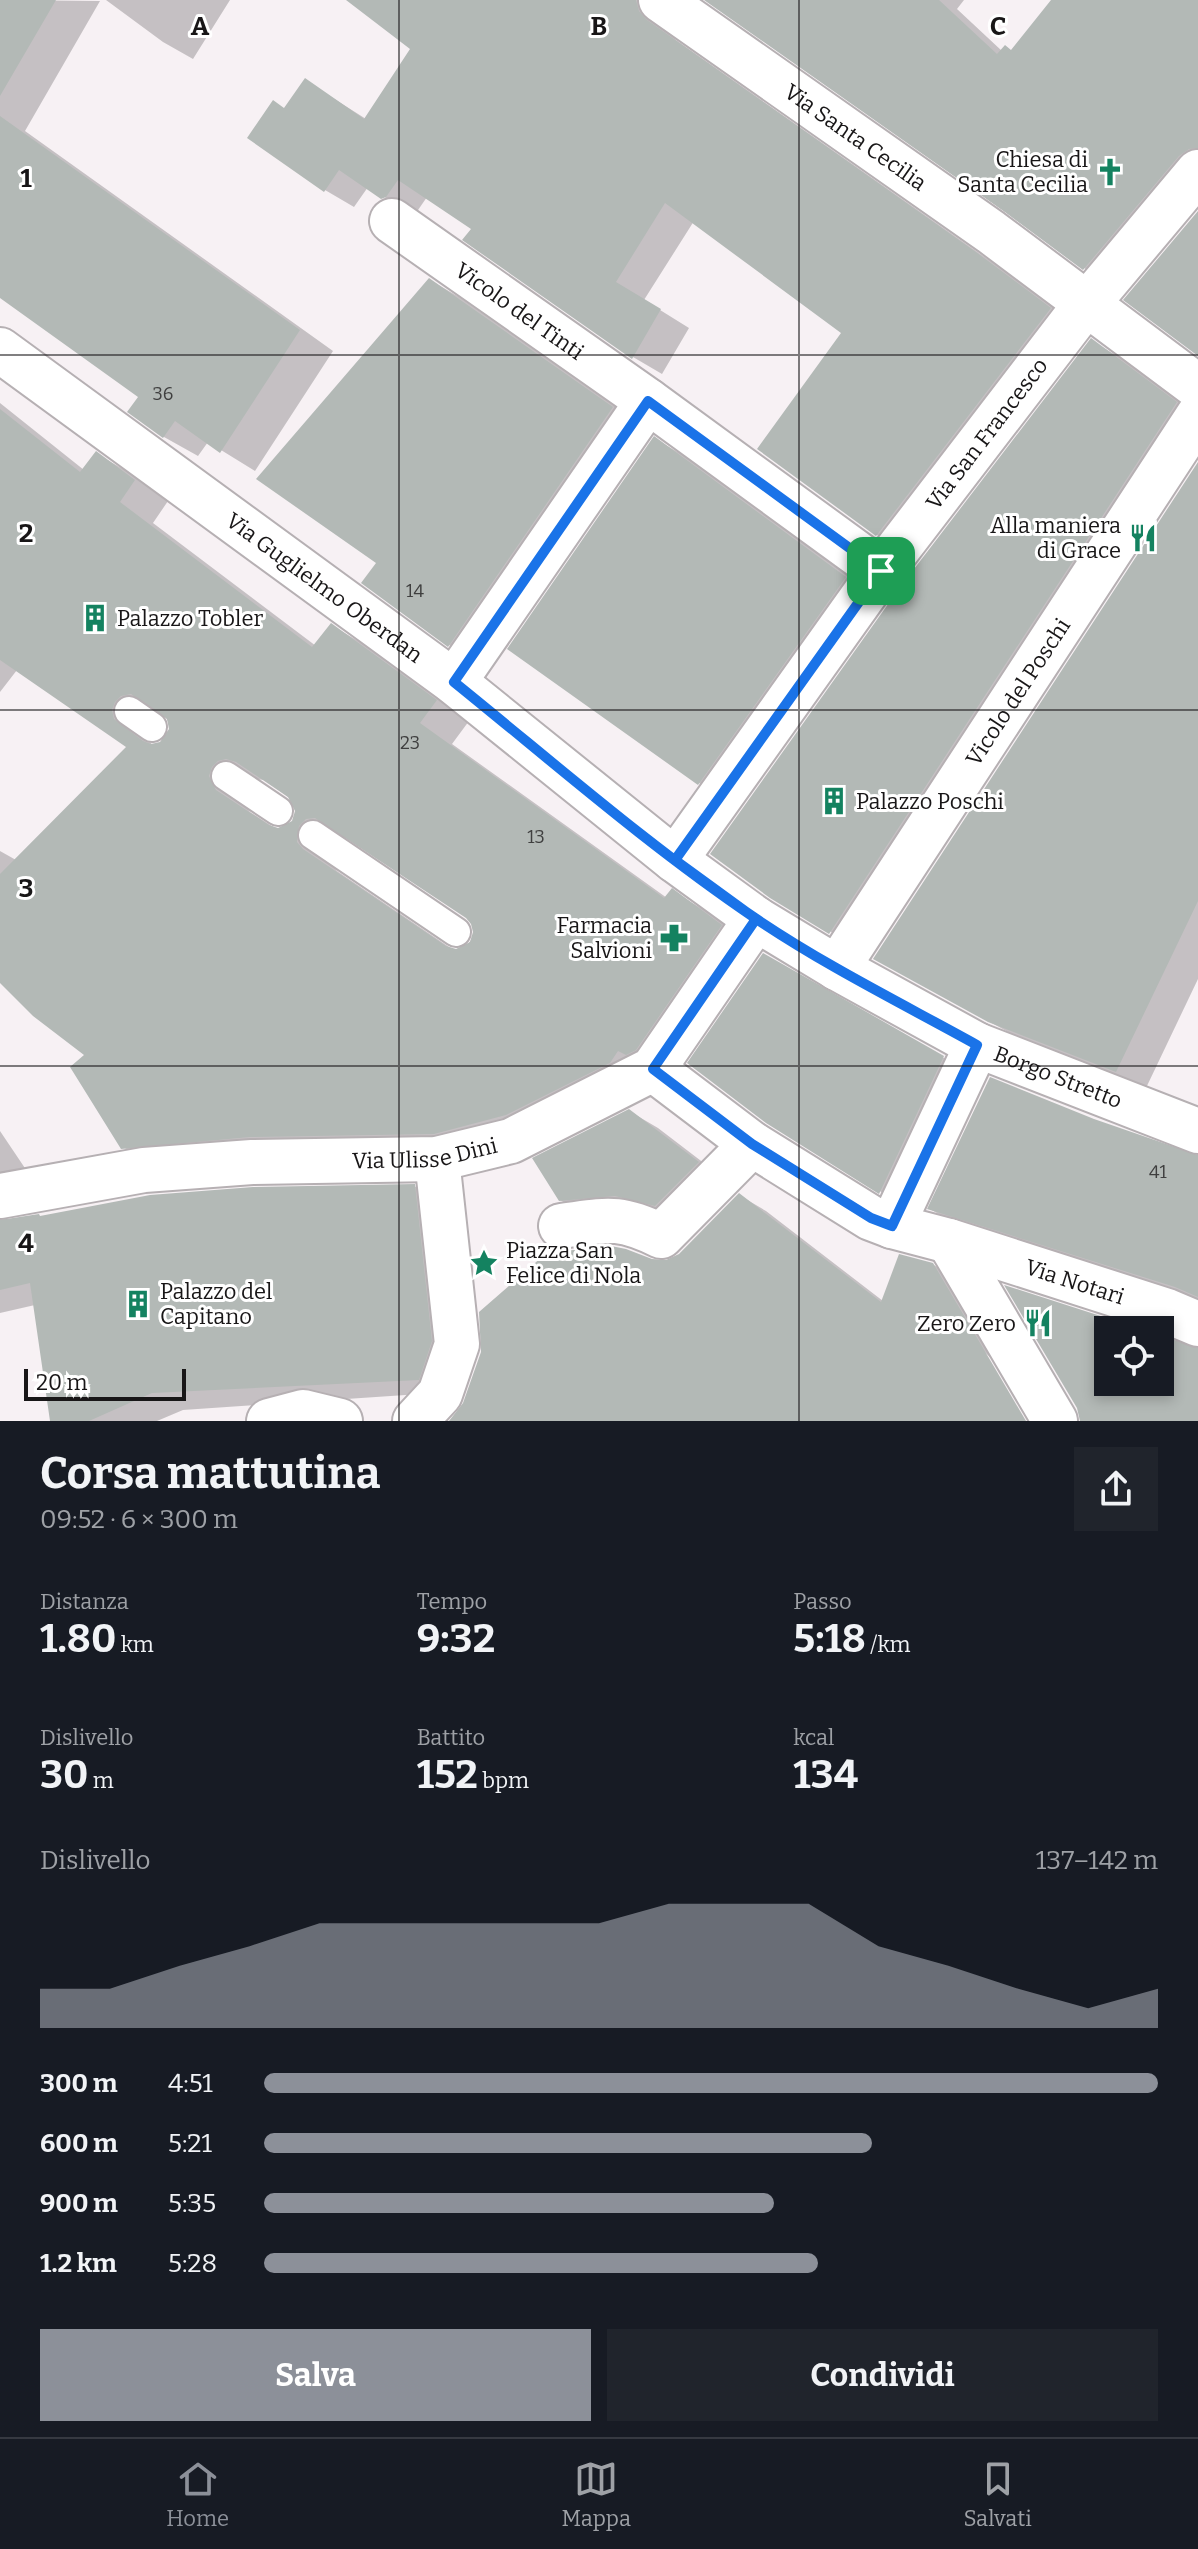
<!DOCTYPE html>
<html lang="it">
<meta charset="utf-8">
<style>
body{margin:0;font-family:Bitter,serif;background:#20242c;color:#f1f3f6;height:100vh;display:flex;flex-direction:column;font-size:30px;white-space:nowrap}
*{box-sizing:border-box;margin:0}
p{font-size:26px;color:#9ea1a6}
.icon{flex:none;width:44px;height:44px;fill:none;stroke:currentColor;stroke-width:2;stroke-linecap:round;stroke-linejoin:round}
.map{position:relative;height:1421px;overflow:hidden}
.sheet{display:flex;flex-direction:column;background:#171b24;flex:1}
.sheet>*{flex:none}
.controls{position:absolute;left:1094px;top:1316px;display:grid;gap:16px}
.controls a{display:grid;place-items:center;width:80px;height:80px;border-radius:0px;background:#171b24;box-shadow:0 4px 12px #0003;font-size:40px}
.scale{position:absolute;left:24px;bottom:20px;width:162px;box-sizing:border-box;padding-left:8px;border:4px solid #181617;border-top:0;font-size:22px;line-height:28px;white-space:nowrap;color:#181617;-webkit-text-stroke:6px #fff;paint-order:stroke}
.pin{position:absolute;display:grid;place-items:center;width:68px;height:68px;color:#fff;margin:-34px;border-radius:16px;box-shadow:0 4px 12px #0006}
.round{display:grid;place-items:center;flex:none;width:84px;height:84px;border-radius:0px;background:#20242c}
.headline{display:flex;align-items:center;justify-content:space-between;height:136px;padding:0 40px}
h1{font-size:44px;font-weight:700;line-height:60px}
.metrics{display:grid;grid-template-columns:repeat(3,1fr);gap:12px;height:136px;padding:8px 40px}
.metrics div{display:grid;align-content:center}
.metrics b{font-size:40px;font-weight:700}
.metrics small{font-size:22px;font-weight:400}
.metrics p{font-size:22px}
.chart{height:224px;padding:16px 40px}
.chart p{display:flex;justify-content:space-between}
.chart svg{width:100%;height:144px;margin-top:8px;fill:#8c9099;opacity:.7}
.button{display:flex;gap:16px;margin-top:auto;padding:16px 40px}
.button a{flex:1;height:92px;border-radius:0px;background:#8c9099;color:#fff;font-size:32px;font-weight:700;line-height:92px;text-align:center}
.button a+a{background:#20242c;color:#f1f3f6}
ul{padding:0 40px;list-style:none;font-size:26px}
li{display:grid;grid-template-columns:128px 96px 1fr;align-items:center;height:60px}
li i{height:20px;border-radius:10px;background:#8c9099}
.dock{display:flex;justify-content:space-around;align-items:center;height:112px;border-top:2px solid #363941;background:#171b24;font-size:22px;color:#9ea1a6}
.dock a{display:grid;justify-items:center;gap:4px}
.dock .current{color:#8c9099}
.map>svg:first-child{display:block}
.shadow{fill:#0003;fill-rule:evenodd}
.building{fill:#b3b9b6;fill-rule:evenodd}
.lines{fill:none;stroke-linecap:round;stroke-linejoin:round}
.lane-casing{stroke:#b6b0b3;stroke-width:32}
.street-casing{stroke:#b6b0b3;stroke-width:48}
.lane{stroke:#fff;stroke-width:28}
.street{stroke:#fff;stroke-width:44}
.route-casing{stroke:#fff;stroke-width:16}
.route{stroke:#1a73e8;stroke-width:10}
.grid{fill:none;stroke:#181617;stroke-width:2;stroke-opacity:0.55}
.labels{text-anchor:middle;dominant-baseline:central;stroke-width:6;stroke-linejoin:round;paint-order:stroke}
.number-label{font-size:18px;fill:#3f3f3f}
.street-label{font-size:22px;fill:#181617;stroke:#fff}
.poi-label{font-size:22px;fill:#181617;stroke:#fff;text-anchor:end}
.grid-label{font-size:26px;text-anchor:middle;font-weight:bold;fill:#181617;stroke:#fff;stroke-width:6;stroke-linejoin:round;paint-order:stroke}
</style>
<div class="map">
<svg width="1198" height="1421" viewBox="0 0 1198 1421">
<rect width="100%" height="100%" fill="#f7f1f4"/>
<path class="shadow" d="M0,0L100,1L25,131L333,351L255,471L208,442L198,456L164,437L130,411L141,396L0,296Z
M106,0H230L193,59L163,42Z
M359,0H673L668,30L676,40L1006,272L1079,326L906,552L877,535L759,449L844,333L694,221L644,300L689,328L662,374L633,357L474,229L427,197L416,213L412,214L368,187L354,207L325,190L286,109L306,81L366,119L413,49Z
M708,0H964L957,9L1002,51L1012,52L1053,0H1198V185L1114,285L1084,268Z
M430,280L459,297L641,425L478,662L449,645Z
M1092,341L1119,357L1198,416L858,948L771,896Z
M0,403L84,470L97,454L130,473L168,501L153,523L316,646L331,625L365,645L469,721L452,744L667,898L672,891L706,911L754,946L670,1068L541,1134L157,1167L123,1147L87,1054L0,980V851L16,860L129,747L17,670L0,692ZM164,713L171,728L159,745H152L145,731L157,714ZM254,779L265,780L295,802L297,811L293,823L278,830L250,812L244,804ZM349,837L467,916L473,924L475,934L465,949L455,951L337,871L331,863L341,838Z
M655,439L690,459L880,598L734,803L699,783Z
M1198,465V979L1146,1088L1019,1038L905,975Z
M764,955L972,1074L909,1209L767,1122Z
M629,1111L658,1128L726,1180L685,1221L590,1217L560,1200Z
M1093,1121L1198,1159V1301L959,1226L930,1209Z
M0,1131L37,1186L6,1206L7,1222L414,1186L445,1204L450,1392L183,1410L157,1421H52L35,1305L0,1313Z
M739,1195L766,1211L883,1301L932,1264L960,1280L1013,1371L992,1359L952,1322L1007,1421H452L651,1261L667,1262L680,1255Z"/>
<path class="building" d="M0,0H56L0,96Z
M346,0H636L639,11L647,20L976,252L1051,308L876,536L757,449L841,333L665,203L616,282L661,309L632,359L462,240L471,229L398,180L386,197L381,199L339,170L324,192L247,138L273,100L284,108L305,78L364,119L410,49Z
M704,0H939L997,54L1005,45L1011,50L1051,0H1198V148L1189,149L1179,156L1083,270L1005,212Z
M0,116L300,330L220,453L175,421L163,438L127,412L138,397L0,298Z
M1198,211V356L1123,300Z
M429,278L613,407L448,647L361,583L376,563L256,479Z
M1091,338L1177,402L829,934L770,898L710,854L901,586Z
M0,409L80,472L96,451L135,480L120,502L312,647L331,623L437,700L420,723L664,898L672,888L722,925L636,1050L626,1055L618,1051L610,1063L506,1115L434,1134L250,1137L121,1149L70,1067L84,1055L33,1016L0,983V874L126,747L0,660ZM131,694L167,719L169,729L160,742L151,744L143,741L114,719L112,710L115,702L121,696ZM226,759L236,762L288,797L295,811L292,821L278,828L269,825L216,790L209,776L212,767L218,761ZM315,818L466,918L471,924L473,932L470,942L456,949L446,946L303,849L297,842L299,826L306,819Z
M654,436L846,577L698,785L507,649Z
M1198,462V901L1116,1072L988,1022L873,959Z
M763,953L944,1056L879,1194L766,1123L687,1063Z
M990,1077L1094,1119L1198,1155V1297L1175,1287L927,1209Z
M629,1109L699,1162L655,1206L615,1196L559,1201L532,1158Z
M415,1184L432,1341L419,1380L152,1393L89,1421H50L30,1283L0,1290V1220L39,1214L40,1216L150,1195L253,1187Z
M739,1193L881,1302L899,1254L933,1263L1026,1421H449L463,1403L481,1352L479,1312L551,1249L564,1251L611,1246L626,1249L652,1259L666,1260L679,1254Z
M1004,1285L1144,1330H1108V1382H1160V1335L1198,1348V1421H1080L1077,1408Z"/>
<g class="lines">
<defs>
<path id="lane" d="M129,711L152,727
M226,776L278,811
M313,835L456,932"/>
<g id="street">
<path id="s1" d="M661,0L991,232L1198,387"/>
<path id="s2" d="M392,221L648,401L881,571"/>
<path id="s3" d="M0,350L454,682L675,860L756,919L837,968L977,1045L1198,1131"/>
<path d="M454,682L648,401"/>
<path id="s4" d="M675,860L881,571L1072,322L1198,172"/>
<path id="s5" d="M837,968L1198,416"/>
<path id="s6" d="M653,1069L752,1144L871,1218L892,1226L949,1241L1167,1311L1198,1324"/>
<path id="s7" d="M0,1196L144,1170L252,1162L437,1159L511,1141L653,1069L756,919"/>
<path d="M561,1226C607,1220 618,1215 661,1236L752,1144"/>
<path d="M892,1226L977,1045"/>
<path d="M949,1241L1055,1421"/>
<path d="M269,1421L303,1412L340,1421"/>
<path d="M415,1421L440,1394L457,1344L437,1159"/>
</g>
</defs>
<use href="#lane" class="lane-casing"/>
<use href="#street" class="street-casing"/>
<use href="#lane" class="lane"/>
<use href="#street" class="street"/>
</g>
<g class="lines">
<defs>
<path id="route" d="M881,571L675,860L756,919L653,1069L752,1144L871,1218L892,1226L977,1045C903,1004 826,966 755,918C650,847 553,762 454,682L648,401L881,571"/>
</defs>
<use href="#route" class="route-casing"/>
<use href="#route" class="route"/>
</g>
<path class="grid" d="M399,0V1421M799,0V1421M0,355H1198M0,710H1198M0,1066H1198"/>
<defs>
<symbol id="church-bare" viewBox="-9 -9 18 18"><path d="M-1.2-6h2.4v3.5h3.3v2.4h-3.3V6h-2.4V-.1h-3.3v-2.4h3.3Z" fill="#148260" stroke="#fff" stroke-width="2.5" paint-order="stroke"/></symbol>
<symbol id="restaurant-bare" viewBox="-9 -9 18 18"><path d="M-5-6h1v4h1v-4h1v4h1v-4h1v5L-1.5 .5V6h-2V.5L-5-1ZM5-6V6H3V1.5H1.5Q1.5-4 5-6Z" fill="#148260" stroke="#fff" stroke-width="2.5" paint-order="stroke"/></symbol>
<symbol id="building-bare" viewBox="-9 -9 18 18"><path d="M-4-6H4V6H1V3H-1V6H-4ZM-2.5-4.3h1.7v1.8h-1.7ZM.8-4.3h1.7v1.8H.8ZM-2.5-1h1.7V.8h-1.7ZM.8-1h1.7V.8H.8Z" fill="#148260" stroke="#fff" stroke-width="2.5" paint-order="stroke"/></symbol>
<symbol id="pharmacy-bare" viewBox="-9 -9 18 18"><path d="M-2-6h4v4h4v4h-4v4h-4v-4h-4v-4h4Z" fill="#148260" stroke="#fff" stroke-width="2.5" paint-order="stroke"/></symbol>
<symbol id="sight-bare" viewBox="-9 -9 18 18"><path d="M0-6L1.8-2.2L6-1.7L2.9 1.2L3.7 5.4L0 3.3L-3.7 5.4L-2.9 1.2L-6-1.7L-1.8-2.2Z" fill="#148260" stroke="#fff" stroke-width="2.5" paint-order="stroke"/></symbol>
</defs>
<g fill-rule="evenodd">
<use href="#church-bare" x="1090" y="152" width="40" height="40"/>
<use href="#restaurant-bare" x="1123" y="518" width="40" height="40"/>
<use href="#building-bare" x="75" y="598" width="40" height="40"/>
<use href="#building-bare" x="814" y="781" width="40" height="40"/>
<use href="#pharmacy-bare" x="654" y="918" width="40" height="40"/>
<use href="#sight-bare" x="464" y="1243" width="40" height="40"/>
<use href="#building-bare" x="118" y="1284" width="40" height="40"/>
<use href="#restaurant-bare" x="1018" y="1303" width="40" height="40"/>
</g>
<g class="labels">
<g class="number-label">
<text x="163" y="394">36</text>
<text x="415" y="591">14</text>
<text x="410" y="743">23</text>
<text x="536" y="837">13</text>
<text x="1158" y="1172">41</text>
</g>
<g class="street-label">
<text stroke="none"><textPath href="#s1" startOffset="238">Via Santa Cecilia</textPath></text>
<text stroke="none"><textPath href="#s2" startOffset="156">Vicolo del Tinti</textPath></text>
<text stroke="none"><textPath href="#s4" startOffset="528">Via San Francesco</textPath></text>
<text stroke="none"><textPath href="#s3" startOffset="402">Via Guglielmo Oberdan</textPath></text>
<text stroke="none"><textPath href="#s5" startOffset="330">Vicolo del Poschi</textPath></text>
<text stroke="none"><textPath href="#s3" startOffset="1288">Borgo Stretto</textPath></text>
<text stroke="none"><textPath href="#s7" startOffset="428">Via Ulisse Dini</textPath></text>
<text stroke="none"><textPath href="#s6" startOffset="478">Via Notari</textPath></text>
</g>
<g class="poi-label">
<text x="1088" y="159">Chiesa di<tspan x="1088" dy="25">Santa Cecilia</tspan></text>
<text x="1121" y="525">Alla maniera<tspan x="1121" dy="25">di Grace</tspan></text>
<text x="117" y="618" text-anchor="start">Palazzo Tobler</text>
<text x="856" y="801" text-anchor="start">Palazzo Poschi</text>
<text x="652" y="925">Farmacia<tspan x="652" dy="25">Salvioni</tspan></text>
<text x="506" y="1250" text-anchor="start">Piazza San<tspan x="506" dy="25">Felice di Nola</tspan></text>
<text x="160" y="1291" text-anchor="start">Palazzo del<tspan x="160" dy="25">Capitano</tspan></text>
<text x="1016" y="1323">Zero Zero</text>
</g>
</g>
<g class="grid-label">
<text x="200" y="35">A</text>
<text x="599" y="35">B</text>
<text x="998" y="35">C</text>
<text x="26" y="187">1</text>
<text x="26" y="542">2</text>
<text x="26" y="897">3</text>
<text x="26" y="1252">4</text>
</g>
</svg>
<div class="controls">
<a><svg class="icon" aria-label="locate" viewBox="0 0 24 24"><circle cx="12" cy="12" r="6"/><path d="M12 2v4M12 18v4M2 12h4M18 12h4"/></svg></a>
</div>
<div class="scale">20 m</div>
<div class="pin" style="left:881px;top:571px;background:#1e9e55"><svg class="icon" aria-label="arrive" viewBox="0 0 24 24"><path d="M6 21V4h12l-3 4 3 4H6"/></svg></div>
</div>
<section class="sheet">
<div class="headline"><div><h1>Corsa mattutina</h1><p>09:52 · 6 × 300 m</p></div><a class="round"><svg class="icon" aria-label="share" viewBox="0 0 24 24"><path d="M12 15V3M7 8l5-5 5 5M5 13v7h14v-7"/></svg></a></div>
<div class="metrics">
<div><p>Distanza</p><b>1.80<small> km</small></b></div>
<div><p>Tempo</p><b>9:32</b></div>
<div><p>Passo</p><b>5:18<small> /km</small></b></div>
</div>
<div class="metrics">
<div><p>Dislivello</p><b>30<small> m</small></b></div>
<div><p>Battito</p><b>152<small> bpm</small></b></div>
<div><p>kcal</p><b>134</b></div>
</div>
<div class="chart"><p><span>Dislivello</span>137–142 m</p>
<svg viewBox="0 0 160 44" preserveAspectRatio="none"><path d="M0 44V32L10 32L20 25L30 19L40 12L50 12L60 12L70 12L80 12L90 6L100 6L110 6L120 19L130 25L140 32L150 38L160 32V44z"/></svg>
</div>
<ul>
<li><b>300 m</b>4:51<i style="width:100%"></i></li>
<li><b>600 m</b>5:21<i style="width:68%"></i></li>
<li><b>900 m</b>5:35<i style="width:57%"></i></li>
<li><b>1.2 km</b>5:28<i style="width:62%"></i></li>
</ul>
<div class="button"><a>Salva</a><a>Condividi</a></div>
</section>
<nav class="dock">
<a class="current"><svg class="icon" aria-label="home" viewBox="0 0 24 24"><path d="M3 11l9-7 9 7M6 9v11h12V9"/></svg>Home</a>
<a><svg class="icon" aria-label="map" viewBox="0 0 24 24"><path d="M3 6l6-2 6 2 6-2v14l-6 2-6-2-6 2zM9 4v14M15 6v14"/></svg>Mappa</a>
<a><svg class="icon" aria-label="saved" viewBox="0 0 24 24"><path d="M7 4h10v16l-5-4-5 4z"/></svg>Salvati</a>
</nav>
